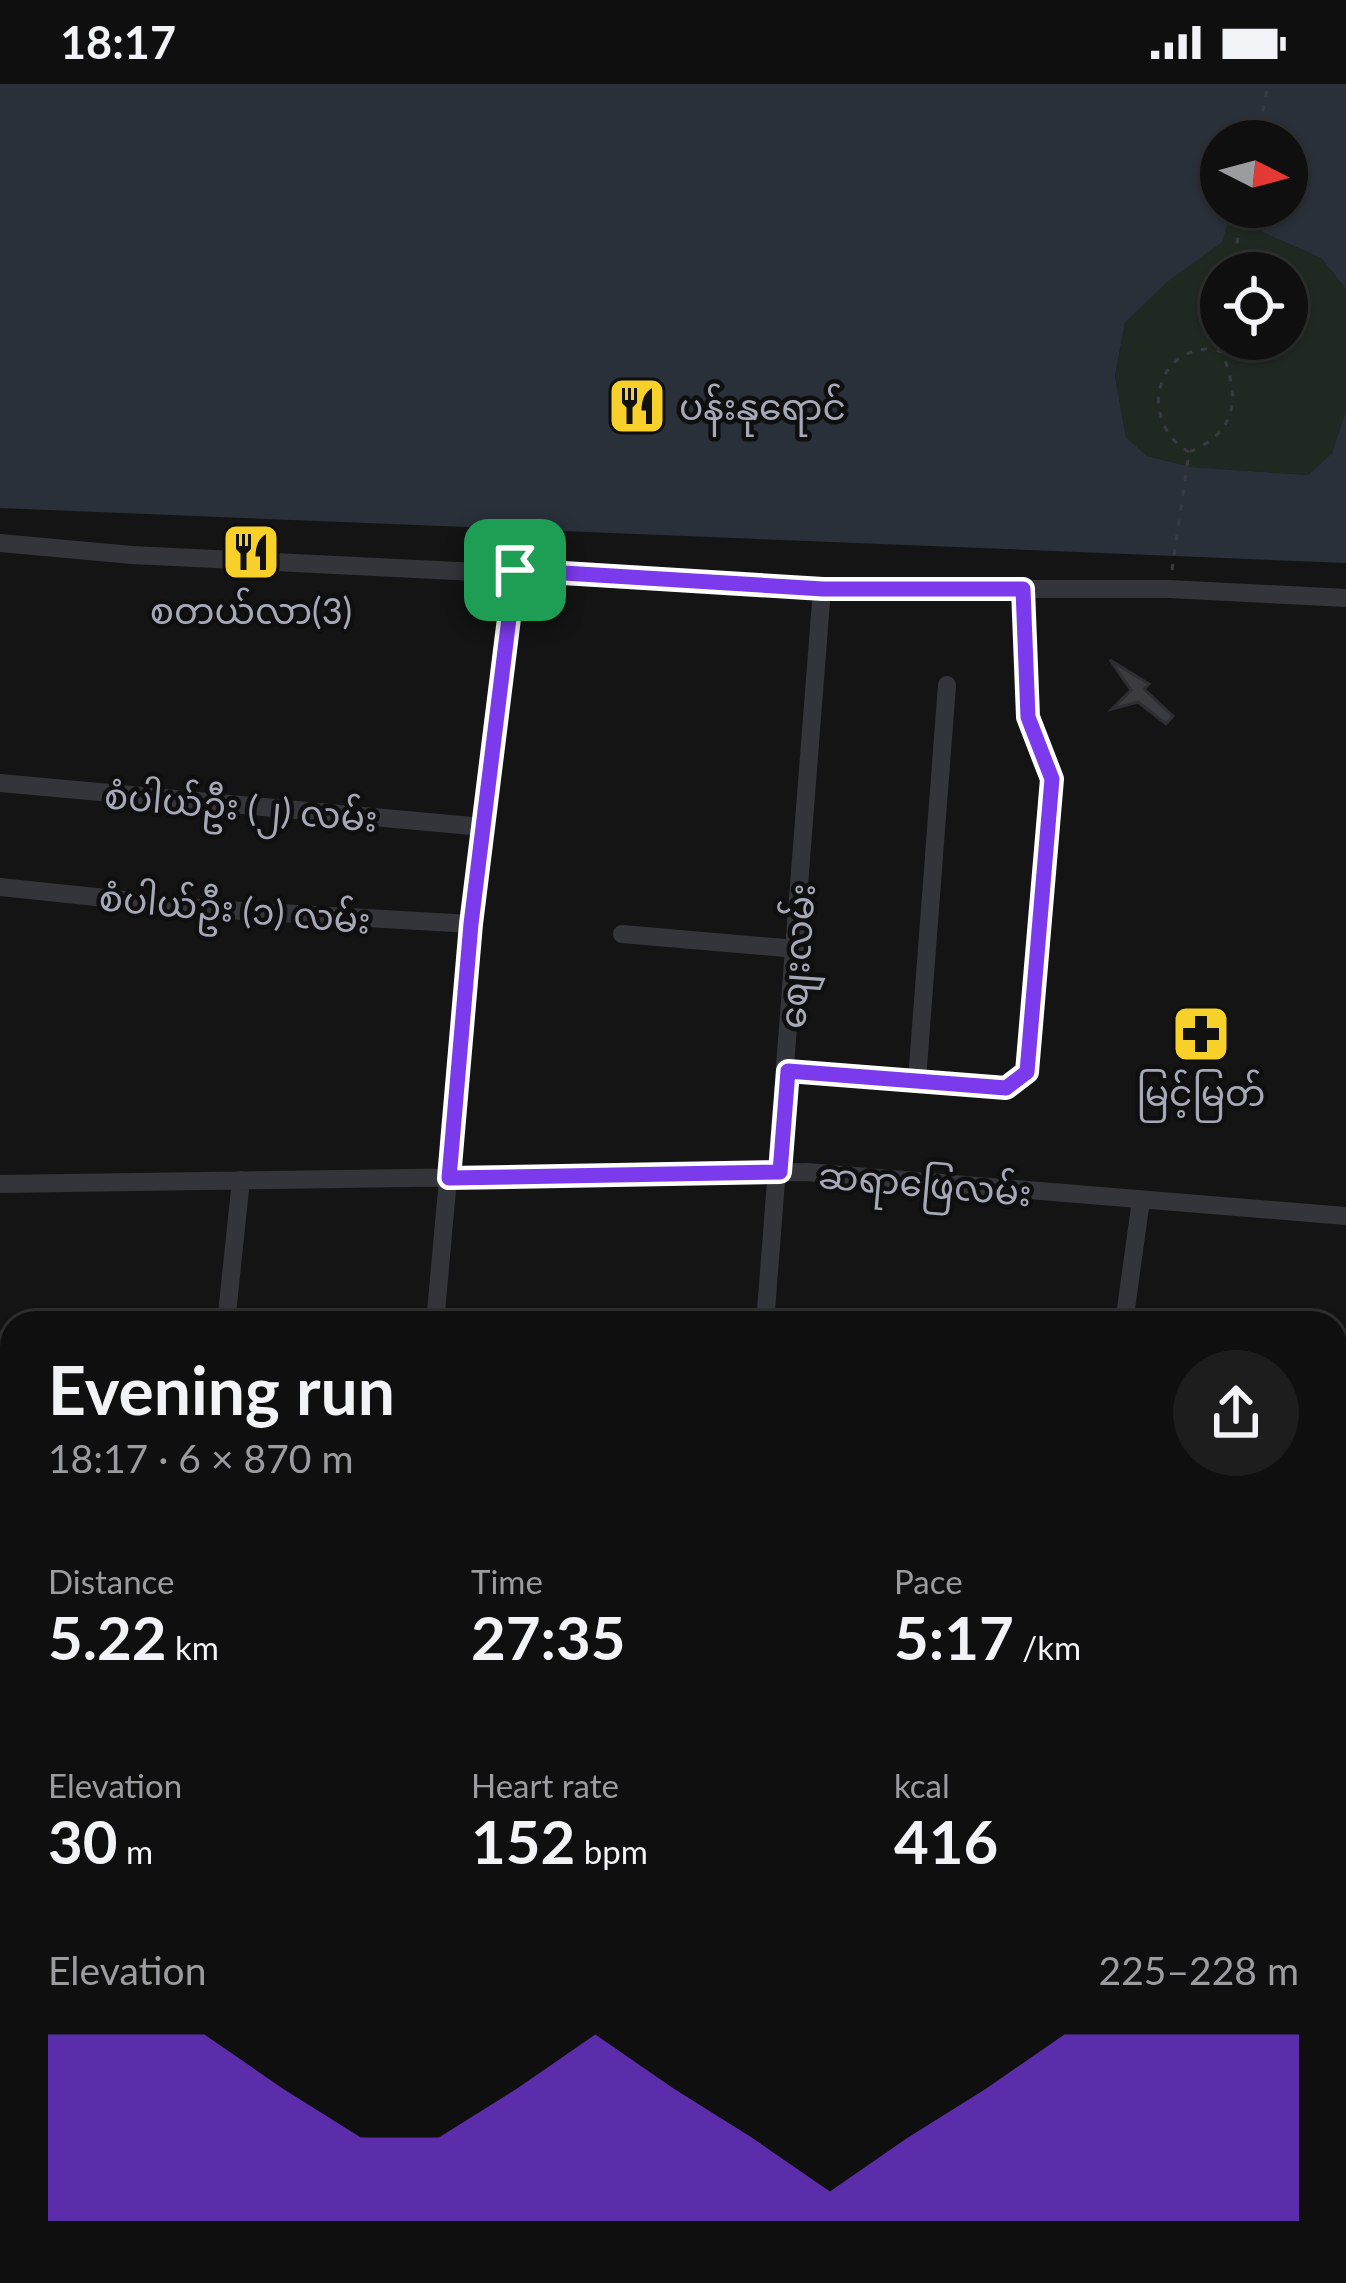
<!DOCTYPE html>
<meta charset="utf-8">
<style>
body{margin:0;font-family:Lato,"Noto Sans Myanmar",sans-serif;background:#1d1d1e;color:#f1f3f6;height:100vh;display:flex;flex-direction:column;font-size:45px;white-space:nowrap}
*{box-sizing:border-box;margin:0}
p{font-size:39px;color:#9b9c9f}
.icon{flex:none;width:66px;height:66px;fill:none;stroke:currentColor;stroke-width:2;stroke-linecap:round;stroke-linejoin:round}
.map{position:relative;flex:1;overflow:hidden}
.details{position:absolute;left:0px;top:1227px;width:1347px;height:972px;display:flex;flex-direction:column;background:#0f0f10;border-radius:36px 36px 0 0;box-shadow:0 3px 9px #0004,0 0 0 3px #2f2f30}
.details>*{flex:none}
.needle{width:78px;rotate:96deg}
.tools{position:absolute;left:1200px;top:36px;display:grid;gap:24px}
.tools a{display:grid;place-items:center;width:108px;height:108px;border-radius:50%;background:#0f0f10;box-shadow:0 3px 9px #0004,0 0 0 3px #2f2f30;font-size:60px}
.pin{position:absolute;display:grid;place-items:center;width:102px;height:102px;color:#fff;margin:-51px;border-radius:24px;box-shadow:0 6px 18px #0006}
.round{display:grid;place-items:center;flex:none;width:126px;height:126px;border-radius:63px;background:#1d1d1e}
.headline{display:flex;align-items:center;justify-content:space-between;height:204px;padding:0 48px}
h1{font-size:66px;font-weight:700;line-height:90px}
.figures{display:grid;grid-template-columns:repeat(3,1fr);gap:18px;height:204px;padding:12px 48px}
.figures div{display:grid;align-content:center}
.figures b{font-size:60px;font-weight:700}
.figures small{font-size:33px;font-weight:400}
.figures p{font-size:33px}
.chart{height:336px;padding:24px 48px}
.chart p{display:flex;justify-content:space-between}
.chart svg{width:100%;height:216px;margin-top:12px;fill:#7c3aed;opacity:.7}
.status{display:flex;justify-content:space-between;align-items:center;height:84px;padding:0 60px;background:#0f0f10;direction:ltr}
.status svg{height:33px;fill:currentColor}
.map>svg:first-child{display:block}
.green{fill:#202822;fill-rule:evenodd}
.water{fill:#29303a}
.building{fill:#3b3c40;stroke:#2e2e32;stroke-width:3}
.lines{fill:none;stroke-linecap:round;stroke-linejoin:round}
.path{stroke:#3a3b42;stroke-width:3;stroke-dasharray:6 9;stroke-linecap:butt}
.minor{stroke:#34353b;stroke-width:18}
.route-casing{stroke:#fff;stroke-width:24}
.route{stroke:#7c3aed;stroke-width:15}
.labels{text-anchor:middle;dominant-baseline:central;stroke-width:9;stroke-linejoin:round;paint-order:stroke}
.poi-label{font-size:36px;fill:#a5a8b6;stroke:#0f0f10}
.street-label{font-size:36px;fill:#a5a8b6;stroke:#0f0f10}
</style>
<div class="status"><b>18:17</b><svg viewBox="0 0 49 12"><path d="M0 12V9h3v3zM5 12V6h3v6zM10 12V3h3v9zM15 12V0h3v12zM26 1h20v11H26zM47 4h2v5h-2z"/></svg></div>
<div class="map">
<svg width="1346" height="2199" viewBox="0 0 1346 2199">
<rect width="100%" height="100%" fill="#141415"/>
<path class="green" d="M1233,123H1252L1250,134L1262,148L1321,174L1346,205V326L1332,369L1308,391L1191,383L1147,372L1126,353L1115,292L1125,239L1231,134ZM1221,189H1287V255H1221Z"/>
<path class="water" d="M0,0H1346V205L1321,174L1262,148L1250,133L1252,123H1287V57H1264L1267,37L1257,35L1246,57H1221V123H1233L1222,158L1167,198L1125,239L1115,292L1126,353L1147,372L1191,383L1308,391L1332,369L1346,326V479L0,424Z"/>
<path class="building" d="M1110,576L1149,600L1144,605L1173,632L1166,640L1138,618L1112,625L1131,606Z"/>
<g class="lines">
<path class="path" d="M1257,57L1268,0
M1231,189L1244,123
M1189,368C1139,339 1153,262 1214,265
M1172,486L1189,368C1238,348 1240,314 1222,268L1215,266L1221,237"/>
<path class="minor" d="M0,459L132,471L822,505H1169L1346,514
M0,699L483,743
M0,803L210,825L471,840
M622,850L796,865
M788,987L1006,1003L1027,988L1052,695L1028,633L1023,505
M917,996L947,601
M0,1100L807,1088L1346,1132
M226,1239L241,1096
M435,1239L471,840L515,486
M765,1239L822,505
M1124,1239L1141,1116
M0,1256L12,1255
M0,1334L12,1336
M0,1486H12
M1335,1539L1346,1540
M1335,1826L1346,1695
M1335,1994L1346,1995
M0,2026L12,2093
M27,2187L28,2199
M684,2199L685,2187
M993,2199L994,2187
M1304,2199L1305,2187"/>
</g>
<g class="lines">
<defs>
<path id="route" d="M515,486L823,505H1023L1028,633L1052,695L1027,988L1006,1004L788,987L780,1088L449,1094L471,840Z"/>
</defs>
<use href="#route" class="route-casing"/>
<use href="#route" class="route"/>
</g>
<defs>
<symbol id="restaurant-square" viewBox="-11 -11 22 22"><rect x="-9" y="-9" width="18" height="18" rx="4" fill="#f7d12a" stroke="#0f0f10"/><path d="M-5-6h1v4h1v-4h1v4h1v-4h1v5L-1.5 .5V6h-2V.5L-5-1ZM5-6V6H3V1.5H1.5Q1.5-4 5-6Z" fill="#111"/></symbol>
<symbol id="pharmacy-square" viewBox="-11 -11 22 22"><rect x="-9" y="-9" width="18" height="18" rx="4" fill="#f7d12a" stroke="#0f0f10"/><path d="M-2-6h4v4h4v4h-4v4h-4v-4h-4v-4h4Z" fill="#111"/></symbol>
</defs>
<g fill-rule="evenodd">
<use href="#restaurant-square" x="604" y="289" width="66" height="66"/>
<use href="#restaurant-square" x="218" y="435" width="66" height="66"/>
<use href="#pharmacy-square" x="1168" y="917" width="66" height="66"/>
</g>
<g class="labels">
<g class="poi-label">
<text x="679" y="322" text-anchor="start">ပန်းနုရောင်</text>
<text x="251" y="526">စတယ်လာ(3)</text>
<text x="1201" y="1008">မြင့်မြတ်</text>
</g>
<g class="street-label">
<text transform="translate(241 722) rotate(5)">စံပါယ်ဦး (၂) လမ်း</text>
<text transform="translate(235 824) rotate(5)">စံပါယ်ဦး (၁) လမ်း</text>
<text transform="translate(796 872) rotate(-86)">စျေးလမ်း</text>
<text transform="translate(925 1099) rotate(5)">ဆရာဖြေလမ်း</text>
</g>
</g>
</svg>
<div class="tools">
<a><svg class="needle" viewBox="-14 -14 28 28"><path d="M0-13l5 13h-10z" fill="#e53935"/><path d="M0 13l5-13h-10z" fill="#9b9c9f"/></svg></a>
<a><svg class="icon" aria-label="locate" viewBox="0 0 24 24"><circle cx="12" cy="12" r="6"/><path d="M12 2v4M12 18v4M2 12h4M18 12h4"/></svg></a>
</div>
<div class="pin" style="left:515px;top:486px;background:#1e9e55"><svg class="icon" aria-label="arrive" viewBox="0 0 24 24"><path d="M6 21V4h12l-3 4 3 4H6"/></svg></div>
<section class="details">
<div class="headline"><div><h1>Evening run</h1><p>18:17 · 6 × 870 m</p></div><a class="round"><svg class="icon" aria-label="share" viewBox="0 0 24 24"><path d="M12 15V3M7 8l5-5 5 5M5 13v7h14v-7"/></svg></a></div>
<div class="figures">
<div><p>Distance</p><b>5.22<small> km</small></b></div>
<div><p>Time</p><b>27:35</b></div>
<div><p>Pace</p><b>5:17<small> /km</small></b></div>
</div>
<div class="figures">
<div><p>Elevation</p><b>30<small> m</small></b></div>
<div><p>Heart rate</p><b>152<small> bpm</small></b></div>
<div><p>kcal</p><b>416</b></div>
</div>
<div class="chart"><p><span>Elevation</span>225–228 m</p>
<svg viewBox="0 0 160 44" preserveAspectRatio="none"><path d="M0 44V6L10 6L20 6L30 17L40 27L50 27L60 17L70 6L80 17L90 27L100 38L110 27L120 17L130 6L140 6L150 6L160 6V44z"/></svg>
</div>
</section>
</div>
